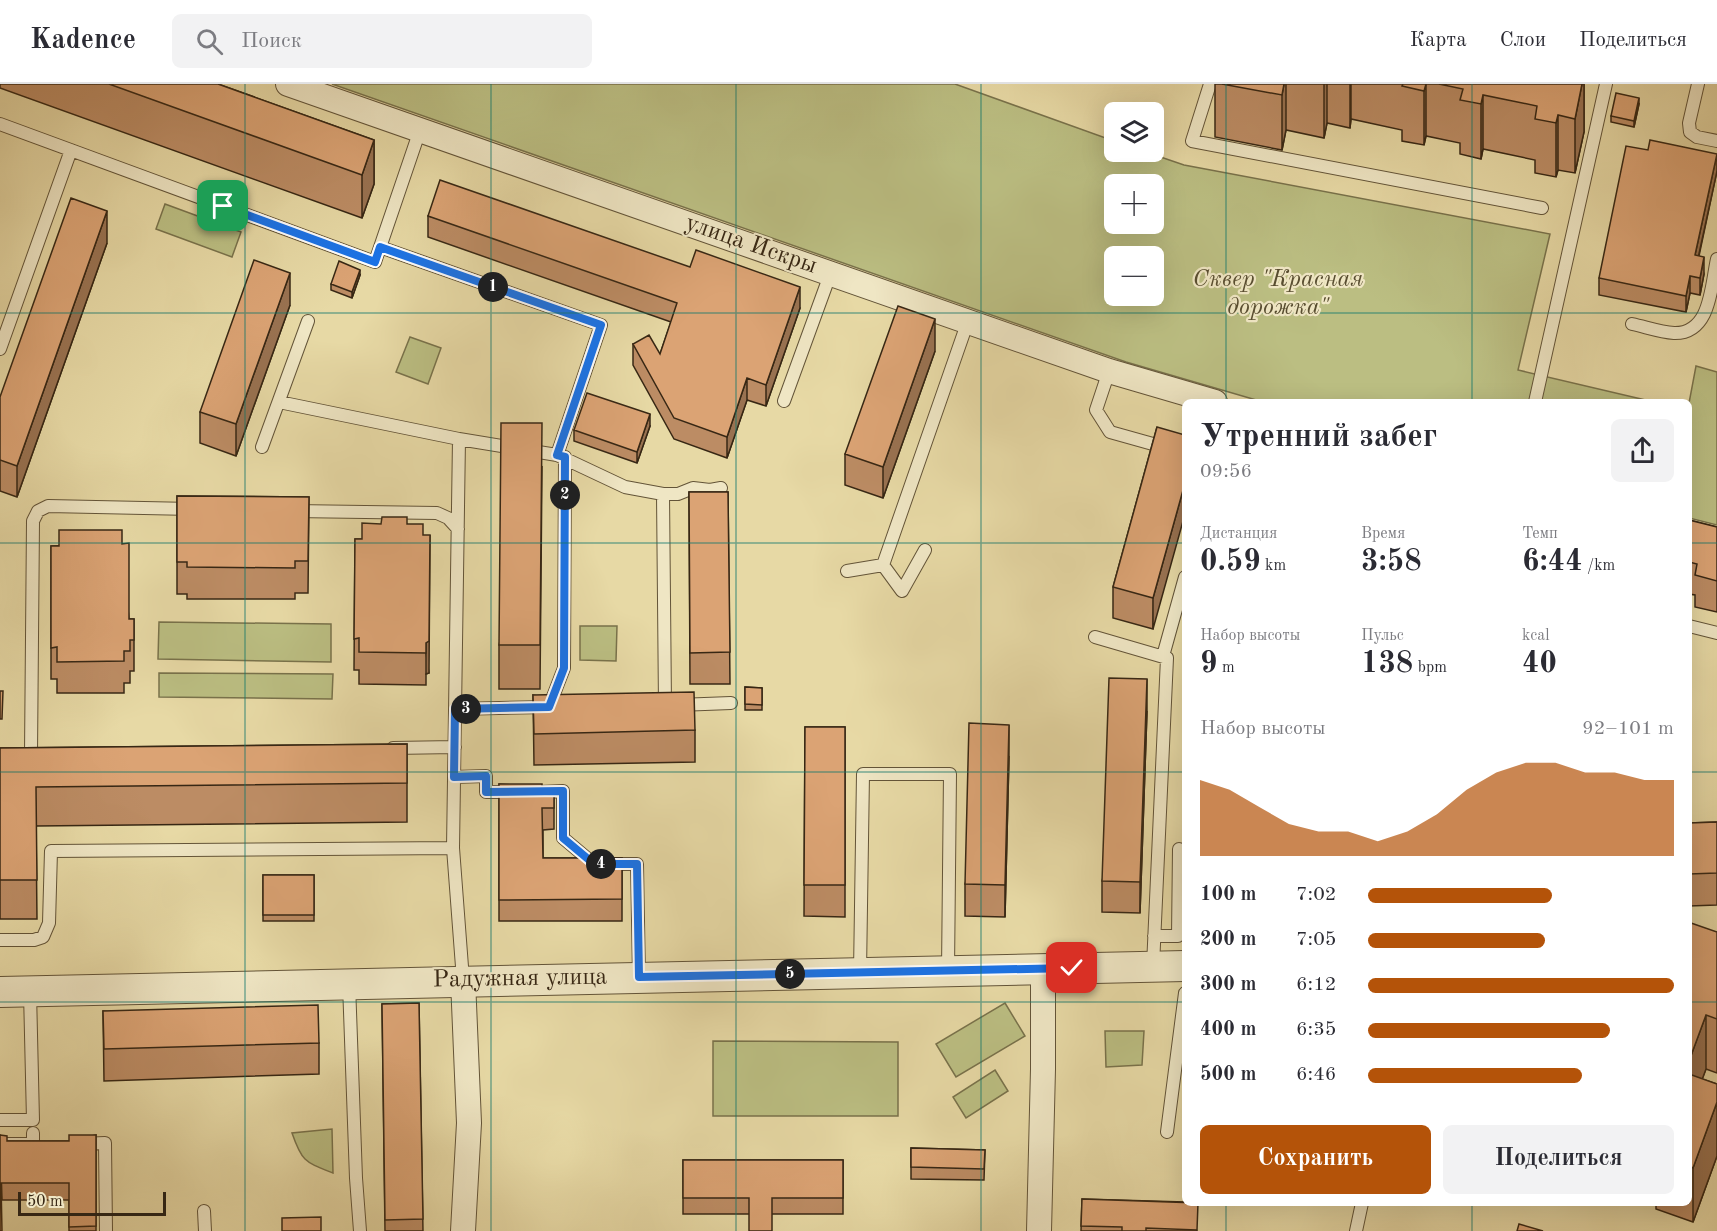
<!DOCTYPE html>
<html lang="ru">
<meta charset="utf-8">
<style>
body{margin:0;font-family:"Old Standard TT",serif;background:#f2f2f3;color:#2b2b33;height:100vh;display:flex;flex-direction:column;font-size:22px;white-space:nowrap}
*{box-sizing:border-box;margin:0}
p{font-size:20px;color:#7c7c81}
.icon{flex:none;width:33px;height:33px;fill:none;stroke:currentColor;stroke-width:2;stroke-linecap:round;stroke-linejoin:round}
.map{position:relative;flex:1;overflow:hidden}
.drawer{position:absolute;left:1182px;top:315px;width:510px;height:807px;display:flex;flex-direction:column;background:#fff;border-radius:9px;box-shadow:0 6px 24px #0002}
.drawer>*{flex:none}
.buttons{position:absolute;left:1104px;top:18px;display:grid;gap:12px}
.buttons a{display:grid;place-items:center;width:60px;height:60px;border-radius:9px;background:#fff;box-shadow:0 6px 24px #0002;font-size:30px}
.scale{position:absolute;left:18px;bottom:15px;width:148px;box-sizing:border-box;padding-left:6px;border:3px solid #372714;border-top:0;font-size:16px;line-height:21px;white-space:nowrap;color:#372714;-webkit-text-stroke:4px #efe6c4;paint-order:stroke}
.pin{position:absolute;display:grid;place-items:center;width:51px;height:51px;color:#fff;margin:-26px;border-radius:12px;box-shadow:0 3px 9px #0006}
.km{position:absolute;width:30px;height:30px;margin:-15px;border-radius:50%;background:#222;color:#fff;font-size:16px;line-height:30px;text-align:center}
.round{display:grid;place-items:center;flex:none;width:63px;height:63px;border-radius:9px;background:#f2f2f3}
.overview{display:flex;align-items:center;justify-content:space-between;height:102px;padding:0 18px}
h1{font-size:33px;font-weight:700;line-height:45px}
.stats{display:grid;grid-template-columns:repeat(3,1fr);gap:9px;height:102px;padding:6px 18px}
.stats div{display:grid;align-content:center}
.stats b{font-size:30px;font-weight:700}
.stats small{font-size:16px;font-weight:400}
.stats p{font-size:16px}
.chart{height:168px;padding:12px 18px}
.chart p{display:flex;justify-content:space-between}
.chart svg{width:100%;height:108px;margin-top:6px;fill:#b45309;opacity:.7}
.button{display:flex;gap:12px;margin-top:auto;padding:12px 18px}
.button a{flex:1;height:69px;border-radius:9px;background:#b45309;color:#fff;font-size:24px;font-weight:700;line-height:69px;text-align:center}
.button a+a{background:#f2f2f3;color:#2b2b33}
ul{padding:0 18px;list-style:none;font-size:20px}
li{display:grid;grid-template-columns:96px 72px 1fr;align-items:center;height:45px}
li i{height:15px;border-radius:8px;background:#b45309}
header{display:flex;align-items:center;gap:36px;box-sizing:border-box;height:84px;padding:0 30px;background:#fff;border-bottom:2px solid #e1e1e2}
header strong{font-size:28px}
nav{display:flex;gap:33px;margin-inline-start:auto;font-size:21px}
.search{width:420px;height:54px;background:#f2f2f3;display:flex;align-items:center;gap:15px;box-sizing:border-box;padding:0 21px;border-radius:9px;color:#7c7c81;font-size:22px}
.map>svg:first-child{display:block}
.green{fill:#bbbe82;stroke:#79724b;stroke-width:1.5;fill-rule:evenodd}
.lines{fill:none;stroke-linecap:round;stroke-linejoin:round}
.service-casing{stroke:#635438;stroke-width:14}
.minor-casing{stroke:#635438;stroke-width:26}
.tertiary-casing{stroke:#635438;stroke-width:32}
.service{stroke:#efe6c4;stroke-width:12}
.minor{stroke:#efe6c4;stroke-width:24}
.tertiary{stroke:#efe6c4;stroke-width:30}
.wall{fill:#bc8c64;stroke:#372714;stroke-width:1.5}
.shaded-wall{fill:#997251;stroke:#372714;stroke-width:1.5}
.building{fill:#dba374;stroke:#372714;stroke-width:1.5}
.route-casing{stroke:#fff;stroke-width:12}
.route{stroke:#1a73e8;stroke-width:8}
.grid{fill:none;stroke:#0f766e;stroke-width:1.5;stroke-opacity:0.55}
.labels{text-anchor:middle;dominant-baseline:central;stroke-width:4.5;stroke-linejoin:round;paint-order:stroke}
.street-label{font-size:24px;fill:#372714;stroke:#efe6c4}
.park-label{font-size:24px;font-style:italic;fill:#584d30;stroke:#efe6c4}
</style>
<header>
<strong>Kadence</strong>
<div class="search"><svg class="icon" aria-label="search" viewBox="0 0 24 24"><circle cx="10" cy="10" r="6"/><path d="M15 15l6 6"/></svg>Поиск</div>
<nav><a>Карта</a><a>Слои</a><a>Поделиться</a></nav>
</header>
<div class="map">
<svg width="1717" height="1147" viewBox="0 0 1717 1147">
<rect width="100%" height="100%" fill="#e7d9a5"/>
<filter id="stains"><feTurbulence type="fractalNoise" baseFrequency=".00333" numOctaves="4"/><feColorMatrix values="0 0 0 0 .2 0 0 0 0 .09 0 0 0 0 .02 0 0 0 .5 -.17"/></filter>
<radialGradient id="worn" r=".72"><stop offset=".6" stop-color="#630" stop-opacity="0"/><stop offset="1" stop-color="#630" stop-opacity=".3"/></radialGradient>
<path class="green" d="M332,0H955L1114,57V68H1146L1184,81L1550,150L1518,286L1654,318H1263L1126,278ZM1114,100H1154V140H1114ZM1114,172H1154V212H1114Z
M165,120L241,148L232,173L156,145Z
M410,253L441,264L428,300L396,288Z
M1696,282L1717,288V441L1689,434V319Z
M159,538L331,540V578L158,575Z
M580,542H617L616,577L580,576Z
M159,589L333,590L332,615L159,613Z
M1005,919L1025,952L956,993L936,960Z
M1105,947H1144L1142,981L1106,983Z
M713,957L898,958V1032H713Z
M995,986L1008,1007L966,1034L953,1013Z
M332,1045L333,1089C305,1078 302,1078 292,1049Z"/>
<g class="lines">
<defs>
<path id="service" d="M1210,0L1192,57L1542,124
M1698,0L1689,39L1690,48L1697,53L1717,57
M0,40L375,178L420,46
M380,163L601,241L557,371
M1632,240C1646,243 1660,248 1674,249C1711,250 1711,202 1717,175
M0,265L71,66
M1109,287L1096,326L1110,348L1185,369
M784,317L831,188
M279,318L459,355
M1535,318L1606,0
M262,363L308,237
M663,410L665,621
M293,427L437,429L448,434L458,445
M883,481L902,507L925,466
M847,487L883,481L968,237
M1689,542L1717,549
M1095,553L1167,574L1153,882
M1163,572L1185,493
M678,621L731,619
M549,623L564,584L565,373
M455,625L547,623
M393,664L455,663
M31,669L33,437L38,427L48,422L192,425
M454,693L486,692V708H515
M539,708L563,707V754L594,780H637L639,893
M1154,852H1178L1179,765
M0,856H34L43,853L49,839L51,767L453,764
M860,888L863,690H950L948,886
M463,896L453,764L459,355L557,371L625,403L663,410H678L693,404L710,406L721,404
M349,900L356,1094L360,1147
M0,1036H33L30,908
M1167,1048L1185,909
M0,1060H33V1049
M80,1060L105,1059L106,1147
M204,1127L205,1147
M1356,1147L1362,1119"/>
<path id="minor" d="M288,0L1109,287L1215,318
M463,1147L469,1039L463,896
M1039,1147L1043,985V884"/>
<path id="tertiary" d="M0,908L1185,882"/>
</defs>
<use href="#service" class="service-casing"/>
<use href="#minor" class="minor-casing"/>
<use href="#tertiary" class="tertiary-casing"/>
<use href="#service" class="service"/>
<use href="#minor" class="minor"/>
<use href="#tertiary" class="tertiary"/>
</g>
<path class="wall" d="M0,0H218L374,56V100L362,134L0,4Z
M1215,0H1584V48L1575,89L1558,86L1556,93L1535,89V76L1483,65L1481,75L1460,70V59L1426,52L1424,61L1402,57V46L1351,35L1350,44L1327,39L1324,54L1286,46L1282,66L1215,53Z
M1639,20L1634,43L1611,38V32Z
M1717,87L1699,172L1704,190L1700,211L1690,209L1686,228L1599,211V194Z
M428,132L800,224L766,322L747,316L727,374L674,355L633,281V260L660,270L671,238L428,153Z
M107,159L17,413L0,407V313Z
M360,191L352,214L331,206V200Z
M290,221L236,372L200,359V328Z
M935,267L883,414L845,401V370Z
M650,342L637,379L574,357V346Z
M1157,343L1153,545L1113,534V503Z
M542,382L540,605H499V561Z
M689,408H728L730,600H690Z
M177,412L309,413L308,509H295V515H187V510H177Z
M1689,436L1717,443V528L1695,523V511L1689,510Z
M407,440L429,589L426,590V601L359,600V586H354L355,455H362Z
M122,460L129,535H134V587H130V599H124V609H57V595H51V462Z
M745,603L762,604V626H745Z
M533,611L695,646V678L534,681Z
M1147,627L1140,829L1102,828V797Z
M805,643H845V833L804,832Z
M407,660V738L36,742L37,835H0V664Z
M1009,672L1005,833L965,832V800Z
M499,700L542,703H554V745L543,746V774H622V837H499Z
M1717,738V821L1689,822V739Z
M263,791H314V837H263Z
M1689,844L1717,848V989L1706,985L1702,995L1717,1000V1072L1693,1138L1656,1125V1119H1689Z
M419,919L423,1147H385L382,920Z
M103,927L319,959V990L104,997Z
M0,1051L7,1057H69L96,1051V1147H69V1116H2Z
M911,1064L985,1066L984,1096L911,1095Z
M683,1076H843V1130H683Z
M1082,1115L1185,1118L1197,1147H1081Z"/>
<path class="shaded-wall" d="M1284,0H1286V46L1282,66V11Z
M1324,0H1327V39L1324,54Z
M1350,0H1351V35L1350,44Z
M1426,0V52L1424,61V7Z
M1582,0H1584V48L1575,89V35Z
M1483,11V65L1481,75V20Z
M1639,14V20L1634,43V37Z
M1558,31V86L1556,93V39Z
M374,56V100L362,134V91Z
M1717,70V87L1695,188V171Z
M107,127V159L17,413V382Z
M1704,173V190L1700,211V194Z
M360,186V191L352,214V208Z
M290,189V221L236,372V340Z
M1690,192V209L1686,228V212Z
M800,203V224L766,322V301Z
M935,235V267L883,414V383Z
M747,294V316L727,374V353Z
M650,330V342L637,379V368Z
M1185,399V430L1153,545V514Z
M430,451L429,589L426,590V559Z
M1147,595V627L1140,829V798Z
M1009,641V672L1005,833V801Z
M1706,931V985L1689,1031V977Z
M1717,1018V1072L1693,1138V1084Z"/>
<path class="building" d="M109,0H218L374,56L362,91Z
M1222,0H1284L1282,11Z
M1403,0H1426L1424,7L1402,2Z
M1439,0H1582L1575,35L1558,31L1556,39L1535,35L1537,22L1483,11L1481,20L1460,16L1463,5Z
M1616,9L1639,14L1634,37L1611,32Z
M1650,56L1717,70L1695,171L1704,173L1700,194L1690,192L1686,212L1599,194L1626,62L1648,66Z
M440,96L690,183L696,166L800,203L766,301L747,294L727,353L674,334L633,260L649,251L660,270L677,219L428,132Z
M71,114L107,127L17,382L0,376V313Z
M254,176L290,189L236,340L200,328Z
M339,177L360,186L352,208L331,200Z
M898,222L935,235L883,383L845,370Z
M587,309L650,330L637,368L574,346Z
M501,339H542L540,561H499Z
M1157,343L1185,351V399L1153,514L1113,503Z
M689,408H728L730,568L690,569Z
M177,412L309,413L308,477H295V484L187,483V478H177Z
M382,433H407V440H423V451H430L429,557L426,559V569L359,568V554L354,555L355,455H362V439L381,440Z
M1689,436L1717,443V497L1695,491L1697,480L1689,478Z
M59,446H122V460L129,459V535H134V556H130V567H124V577L57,578V563L51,564V462H59Z
M1109,594L1147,595L1140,798L1102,797Z
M745,603L762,604V621L745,620Z
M0,607H3L2,635H0Z
M694,608L695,646L534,650L533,611Z
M969,639L1009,641L1005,801L965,800Z
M805,643H845V801H804Z
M407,660V699L36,703L37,796H0V664Z
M499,700H542V703H554V724H542L543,774H622V815L499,816Z
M1717,738V789L1689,790V739Z
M263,791H314V831H263Z
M1691,839L1717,848V935L1706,931L1689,977V844Z
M419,919L423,1135L385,1136L382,920Z
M318,921L319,959L104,965L103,927Z
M1689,990L1717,1000V1018L1693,1084L1689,1082Z
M0,1051L7,1052V1057H69V1051H96V1142L69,1143V1099H1L2,1147H0Z
M911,1064L985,1066L984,1085L911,1083Z
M683,1076H843V1114H772V1147H749V1114H683Z
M1082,1115L1198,1119L1197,1146L1146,1144V1147H1122V1143L1081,1142Z
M321,1133V1147H282V1134Z
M1519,1140L1543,1147H1517Z"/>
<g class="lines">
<defs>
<path id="route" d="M223,122L375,178L380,163L601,241L557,371L565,373L564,584L549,623L455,625L454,693L486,692V708L563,707V754L594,780H637L639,893L1072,884"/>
</defs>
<use href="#route" class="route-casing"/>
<use href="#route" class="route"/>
</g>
<path class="grid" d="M245,0V1147M491,0V1147M736,0V1147M981,0V1147M1226,0V318M1472,0V318M0,229H1717M0,459H1185M1689,459H1717M0,688H1185M1689,688H1717M0,918H1185M1689,918H1717M1226,1119V1147M1472,1119V1147"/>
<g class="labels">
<g class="street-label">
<text transform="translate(751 161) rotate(19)">улица Искры</text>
<text transform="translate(520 895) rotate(-1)">Радужная улица</text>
</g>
<g class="park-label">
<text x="1278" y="196">Сквер "Красная<tspan x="1278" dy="28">дорожка"</tspan></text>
</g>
</g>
<rect width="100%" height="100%" filter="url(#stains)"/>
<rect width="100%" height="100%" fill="url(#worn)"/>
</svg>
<div class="buttons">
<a><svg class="icon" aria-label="layers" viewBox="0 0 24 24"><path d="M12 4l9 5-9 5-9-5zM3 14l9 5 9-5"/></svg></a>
<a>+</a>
<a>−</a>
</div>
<div class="scale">50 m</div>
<div class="pin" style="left:223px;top:122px;background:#1e9e55"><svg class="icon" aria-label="arrive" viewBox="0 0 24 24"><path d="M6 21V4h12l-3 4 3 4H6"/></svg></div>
<div class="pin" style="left:1072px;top:884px;background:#d93025"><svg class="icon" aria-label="check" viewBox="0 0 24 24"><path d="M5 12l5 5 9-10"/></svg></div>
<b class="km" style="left:493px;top:203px">1</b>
<b class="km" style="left:565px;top:411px">2</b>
<b class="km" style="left:466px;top:625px">3</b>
<b class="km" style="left:601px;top:780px">4</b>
<b class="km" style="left:790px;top:890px">5</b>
<section class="drawer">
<div class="overview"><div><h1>Утренний забег</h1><p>09:56</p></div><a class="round"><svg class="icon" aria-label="share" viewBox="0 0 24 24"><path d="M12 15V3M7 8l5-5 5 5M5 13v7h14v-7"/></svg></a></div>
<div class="stats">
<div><p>Дистанция</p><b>0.59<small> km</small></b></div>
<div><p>Время</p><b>3:58</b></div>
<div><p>Темп</p><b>6:44<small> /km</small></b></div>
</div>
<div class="stats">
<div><p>Набор высоты</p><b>9<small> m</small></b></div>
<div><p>Пульс</p><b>138<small> bpm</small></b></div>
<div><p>kcal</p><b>40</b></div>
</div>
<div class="chart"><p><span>Набор высоты</span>92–101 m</p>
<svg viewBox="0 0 160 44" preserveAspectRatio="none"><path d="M0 44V13L10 17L20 24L30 31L40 34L50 34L60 38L70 34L80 27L90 17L100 10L110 6L120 6L130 10L140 10L150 13L160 13V44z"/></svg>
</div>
<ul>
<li><b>100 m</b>7:02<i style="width:60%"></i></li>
<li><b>200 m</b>7:05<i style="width:58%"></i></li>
<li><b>300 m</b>6:12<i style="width:100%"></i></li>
<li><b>400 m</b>6:35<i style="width:79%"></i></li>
<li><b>500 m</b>6:46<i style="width:70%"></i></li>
</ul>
<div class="button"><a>Сохранить</a><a>Поделиться</a></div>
</section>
</div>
